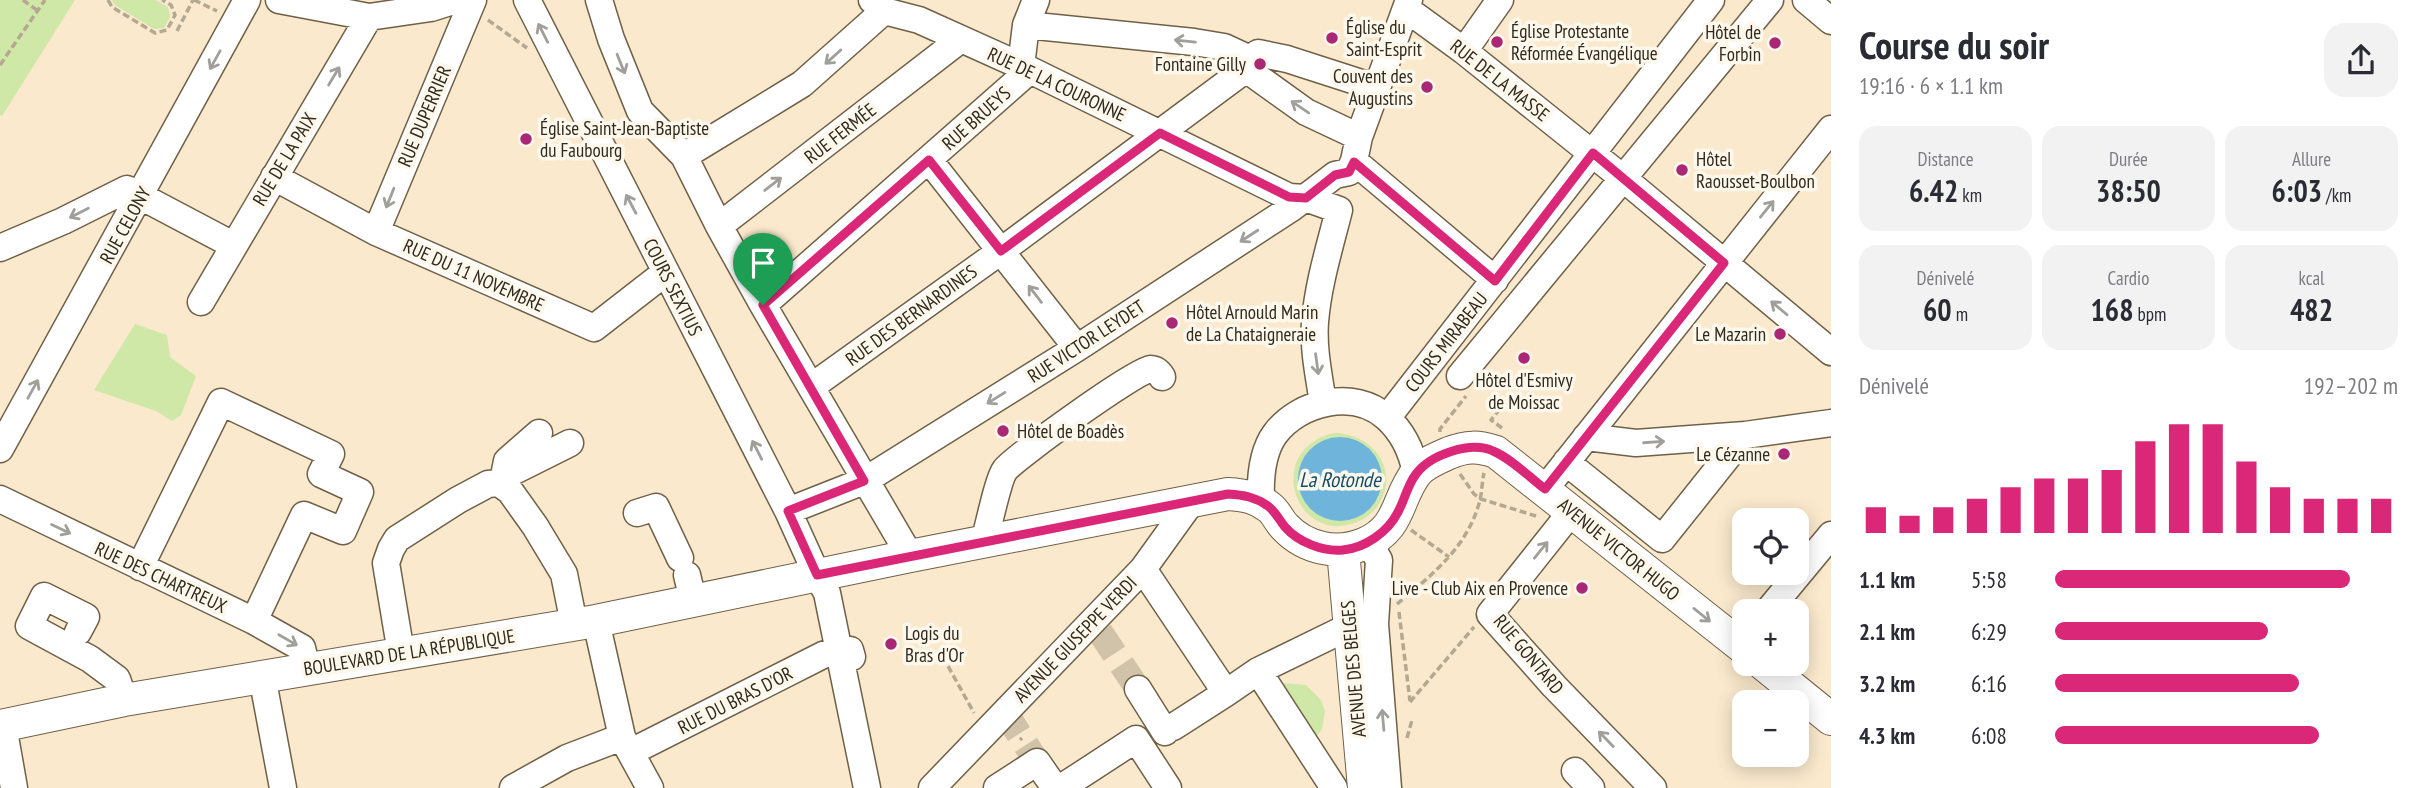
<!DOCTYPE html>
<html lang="fr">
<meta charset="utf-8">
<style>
body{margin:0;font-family:"PT Sans Narrow",sans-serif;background:#f2f2f3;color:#2b2b33;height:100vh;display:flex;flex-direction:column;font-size:26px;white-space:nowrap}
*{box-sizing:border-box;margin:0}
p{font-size:23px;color:#7c7c81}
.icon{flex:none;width:38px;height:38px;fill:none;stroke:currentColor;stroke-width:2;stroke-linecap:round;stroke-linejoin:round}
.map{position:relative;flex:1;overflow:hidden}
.panel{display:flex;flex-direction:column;background:#fff;width:595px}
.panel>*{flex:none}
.controls{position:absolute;left:1732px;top:508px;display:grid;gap:14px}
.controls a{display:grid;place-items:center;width:77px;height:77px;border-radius:14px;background:#fff;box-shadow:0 4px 18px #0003;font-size:35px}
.pin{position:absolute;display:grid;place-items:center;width:60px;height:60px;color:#fff;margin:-72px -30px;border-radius:50% 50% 50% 0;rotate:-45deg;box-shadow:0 0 7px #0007}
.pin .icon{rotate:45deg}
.round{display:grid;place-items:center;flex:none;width:74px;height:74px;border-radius:21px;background:#f2f2f3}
.headline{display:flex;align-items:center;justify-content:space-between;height:119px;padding:0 28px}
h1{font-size:38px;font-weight:600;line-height:52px}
.metrics{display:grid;grid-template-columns:repeat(3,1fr);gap:10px;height:119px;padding:7px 28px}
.metrics div{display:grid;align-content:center;border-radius:18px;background:#f2f2f3;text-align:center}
.metrics b{font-size:30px;font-weight:600}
.metrics small{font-size:19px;font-weight:400}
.metrics p{font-size:19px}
.chart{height:196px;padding:14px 28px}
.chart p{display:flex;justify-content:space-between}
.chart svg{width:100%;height:126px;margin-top:7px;stroke:#db2777;stroke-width:6}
ul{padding:0 28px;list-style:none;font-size:23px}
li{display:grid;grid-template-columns:112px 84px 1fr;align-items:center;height:52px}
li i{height:18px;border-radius:9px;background:#db2777}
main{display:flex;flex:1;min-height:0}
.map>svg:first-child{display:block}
.green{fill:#cfe7a7;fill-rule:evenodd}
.water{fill:#6fb5db}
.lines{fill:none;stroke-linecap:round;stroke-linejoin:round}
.minor-tunnel{stroke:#d1c3a9;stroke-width:26;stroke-dasharray:26 13;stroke-linecap:butt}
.minor-casing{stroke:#6f6148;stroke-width:29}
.major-casing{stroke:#6f6148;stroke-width:34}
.path{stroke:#b5a891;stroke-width:3.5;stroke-dasharray:7 3.5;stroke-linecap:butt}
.minor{stroke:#fff;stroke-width:26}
.major{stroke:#fff;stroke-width:32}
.oneway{stroke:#a19f9a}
.route-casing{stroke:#fff;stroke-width:14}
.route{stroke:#db2777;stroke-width:9}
.poi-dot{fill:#a92774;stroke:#fef8ec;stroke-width:2.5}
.labels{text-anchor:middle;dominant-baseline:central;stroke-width:7;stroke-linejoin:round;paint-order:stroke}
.poi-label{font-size:19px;fill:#2f291e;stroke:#fef8ec;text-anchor:start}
.street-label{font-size:19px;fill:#2f291e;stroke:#fef8ec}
.water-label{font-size:21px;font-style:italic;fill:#154d68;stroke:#fef8ec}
</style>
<main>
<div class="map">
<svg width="1831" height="788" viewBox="0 0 1831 788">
<rect width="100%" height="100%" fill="#fae9cc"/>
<path class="green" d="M0,0H75L2,116L0,115Z
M112,0H155L168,7L170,17L164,28L154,29L115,5Z
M135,324L167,335L170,357L196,376L181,415L172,421L156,411L94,390Z
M1335,433C1372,434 1400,468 1379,504C1373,513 1364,520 1354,523C1293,544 1264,448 1335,433ZM1338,437L1348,438L1365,445C1375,465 1386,476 1378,498L1322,517L1308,506L1301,464L1311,448Z
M1283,683L1306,685L1321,700L1325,711L1322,729L1311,744L1275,687Z"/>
<path class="water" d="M1298 479a42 42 0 1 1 84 0a42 42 0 1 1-84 0Z"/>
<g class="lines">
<path class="minor-tunnel" d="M1100,632L1138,689
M1005,712L1037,762"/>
<defs>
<path id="minor" d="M279,0L369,17L431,8L456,0
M527,0L788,511L817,575L827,593L867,788
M599,0L611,39L640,111L684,156L719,226L763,305L910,556
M872,0L884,11L919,20L1030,70L1289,197L1306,198L1339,210C1330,246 1318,284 1315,322C1313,349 1319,376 1323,403
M1806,0L1831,21
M1405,11L1416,16L1464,51L1624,179L1831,352
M1026,25L1194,42L1224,47L1250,59
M1464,51L1500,0
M1021,66L1026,25L1036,0
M1246,69L1250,59L1258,53L1287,59L1377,88
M1246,69L1306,112L1359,137
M684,156L802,84L884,11
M929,160L1077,348
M1354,161L1495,280
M274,177L376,232L594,328L666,272
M719,226L961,39
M376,232L473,0
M0,248L63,221L127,189L233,245
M201,302L369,17
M763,305L1030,70
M1460,376L1770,0
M811,387L1001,251L1246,69
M1387,418L1711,0
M1586,437L1636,443L1745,435L1831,423
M0,449L247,0
M1566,462L1662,539L1745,435
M504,476L507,461L539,433
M499,483L504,476L570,443
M1545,489L1831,129
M0,499L254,621L302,648L307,668
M1261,502C1260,480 1262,452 1275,434C1300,401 1354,389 1386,417C1403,432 1412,452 1416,473
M788,511L864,481L1077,348L1293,207L1335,175L1349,172L1354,161L1359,137L1409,0
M1572,511L1490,614L1554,686L1653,788
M637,513L656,507L680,558
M984,542C988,529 998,479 1005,470C1014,458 1138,369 1150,369C1156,369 1159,372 1162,377
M1368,542L1379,560L1375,624L1388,788
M140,567L221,402L331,454L321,474L360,492L343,531L304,515L254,621
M1143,569L1226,693L1173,727
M687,575L693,600
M1768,611L1831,535
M596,621L622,737L650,788
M78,632L86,617L44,596L29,626L90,659L117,679L124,700
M401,653L386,563L391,549L397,539L458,500L488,484L499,483L510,491L535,526L564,574L574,624
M1258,671L1338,632
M262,676L283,788
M1138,689L1165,732
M1226,693L1258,671L1334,788
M3,725L14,788
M631,752L823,655L840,649L850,650L852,657
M1575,771L1591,788
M513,788L567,758L622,737
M932,788L1143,569L1192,501
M997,788L1037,762L1055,788
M1069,788L1067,784L1136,739L1168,788"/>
<path id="major" d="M1343,550L1364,788
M1762,663L1831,719
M0,726L124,700L596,621L910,556L1228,494C1244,495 1256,497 1269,507C1276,512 1279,521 1285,527C1306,549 1337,555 1364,544C1402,528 1396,498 1417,472C1425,463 1438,458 1449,453C1467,446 1478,446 1496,452L1745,649"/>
</defs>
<use href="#minor" class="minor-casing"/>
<use href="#major" class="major-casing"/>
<path class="path" d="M23,0L38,11
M108,0L112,7L155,33L167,30L175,15L171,5L162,0
M194,0L217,11
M488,20L527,48
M177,31L193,0
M0,65L45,0
M1500,409L1491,420L1502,428
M1440,432V429L1466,396
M1460,474L1474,494L1481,499L1536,516
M1411,530L1449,557
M1397,604C1432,575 1468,547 1480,500C1482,491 1482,482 1484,473
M1399,612L1410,701
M943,657L974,713
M1410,702L1474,627
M1407,738L1412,720
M1020,740L1022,738"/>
<use href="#minor" class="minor"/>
<use href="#major" class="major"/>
</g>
<defs><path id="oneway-shaft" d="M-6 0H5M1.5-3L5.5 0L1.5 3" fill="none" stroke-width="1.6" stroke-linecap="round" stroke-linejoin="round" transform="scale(1.75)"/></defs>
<g class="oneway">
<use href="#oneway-shaft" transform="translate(543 33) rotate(-117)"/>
<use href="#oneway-shaft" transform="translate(1185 41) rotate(-174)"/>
<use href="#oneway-shaft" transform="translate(833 57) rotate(138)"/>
<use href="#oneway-shaft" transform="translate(215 60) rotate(119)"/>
<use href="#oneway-shaft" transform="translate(621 64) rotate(68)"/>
<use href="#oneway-shaft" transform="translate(334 76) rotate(-59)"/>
<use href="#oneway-shaft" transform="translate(1300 107) rotate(-146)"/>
<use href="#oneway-shaft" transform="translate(773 184) rotate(-38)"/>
<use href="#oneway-shaft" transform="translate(390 198) rotate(112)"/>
<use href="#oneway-shaft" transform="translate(631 204) rotate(-118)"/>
<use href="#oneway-shaft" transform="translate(1767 209) rotate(-51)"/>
<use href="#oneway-shaft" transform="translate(79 213) rotate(153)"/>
<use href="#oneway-shaft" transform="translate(1249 236) rotate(147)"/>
<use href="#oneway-shaft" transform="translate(1035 294) rotate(-128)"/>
<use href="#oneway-shaft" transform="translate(1779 308) rotate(-140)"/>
<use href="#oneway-shaft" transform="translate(1317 364) rotate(82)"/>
<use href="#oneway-shaft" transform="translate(33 389) rotate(-61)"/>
<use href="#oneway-shaft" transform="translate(996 398) rotate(148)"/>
<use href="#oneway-shaft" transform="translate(1654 442) rotate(-4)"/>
<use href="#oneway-shaft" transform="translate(757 450) rotate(-117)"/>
<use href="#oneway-shaft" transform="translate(61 529) rotate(26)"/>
<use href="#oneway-shaft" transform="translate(1541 550) rotate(-51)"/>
<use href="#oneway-shaft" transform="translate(1702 615) rotate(39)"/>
<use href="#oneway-shaft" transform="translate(288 640) rotate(30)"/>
<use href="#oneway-shaft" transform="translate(1383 720) rotate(-95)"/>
<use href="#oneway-shaft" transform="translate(1606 739) rotate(-134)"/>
</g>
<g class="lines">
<defs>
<path id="route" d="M1160,133L1289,197L1306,198L1335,175L1349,172L1354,162L1495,281L1593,153L1724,263L1545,489C1529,477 1512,459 1493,451C1471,441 1431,454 1416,474C1407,486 1405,499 1398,512C1388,532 1365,548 1343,550C1323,552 1298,542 1285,527C1279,520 1276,512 1268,506C1255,497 1244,495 1228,494L817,575L788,511L864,481L763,305L929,160L1001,251Z"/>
</defs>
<use href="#route" class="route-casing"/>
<use href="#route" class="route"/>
</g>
<g class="poi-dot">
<circle cx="1332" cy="38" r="7"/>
<circle cx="1497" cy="42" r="7"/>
<circle cx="1775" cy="43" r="7"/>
<circle cx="1260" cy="64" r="7"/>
<circle cx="1427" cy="87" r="7"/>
<circle cx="526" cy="139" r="7"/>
<circle cx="1682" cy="170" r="7"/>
<circle cx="1172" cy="323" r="7"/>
<circle cx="1780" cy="334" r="7"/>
<circle cx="1524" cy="358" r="7"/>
<circle cx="1003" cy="431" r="7"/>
<circle cx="1784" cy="454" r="7"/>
<circle cx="1582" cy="588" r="7"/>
<circle cx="891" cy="644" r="7"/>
</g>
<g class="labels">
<g class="poi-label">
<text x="1346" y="27">Église du<tspan x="1346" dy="22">Saint-Esprit</tspan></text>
<text x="1511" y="31">Église Protestante<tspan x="1511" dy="22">Réformée Évangélique</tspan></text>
<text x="1761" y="32" text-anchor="end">Hôtel de<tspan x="1761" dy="22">Forbin</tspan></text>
<text x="1246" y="64" text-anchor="end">Fontaine Gilly</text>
<text x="1413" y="76" text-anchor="end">Couvent des<tspan x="1413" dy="22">Augustins</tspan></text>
<text x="540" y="128">Église Saint-Jean-Baptiste<tspan x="540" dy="22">du Faubourg</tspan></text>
<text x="1696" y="159">Hôtel<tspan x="1696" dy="22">Raousset-Boulbon</tspan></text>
<text x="1186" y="312">Hôtel Arnould Marin<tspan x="1186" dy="22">de La Chataigneraie</tspan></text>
<text x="1766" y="334" text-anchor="end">Le Mazarin</text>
<text x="1524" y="380" text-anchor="middle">Hôtel d'Esmivy<tspan x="1524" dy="22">de Moissac</tspan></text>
<text x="1017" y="431">Hôtel de Boadès</text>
<text x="1770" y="454" text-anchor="end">Le Cézanne</text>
<text x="1568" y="588" text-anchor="end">Live - Club Aix en Provence</text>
<text x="905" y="633">Logis du<tspan x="905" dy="22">Bras d'Or</tspan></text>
</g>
<g class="street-label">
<text transform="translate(1500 80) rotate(38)">RUE DE LA MASSE</text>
<text transform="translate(1057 84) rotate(25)">RUE DE LA COURONNE</text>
<text transform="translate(424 116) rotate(-67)">RUE DUPERRIER</text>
<text transform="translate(976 118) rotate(-42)">RUE BRUEYS</text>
<text transform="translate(840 133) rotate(-38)">RUE FERMÉE</text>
<text transform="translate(284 159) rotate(-59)">RUE DE LA PAIX</text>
<text transform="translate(125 225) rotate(-61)">RUE CELONY</text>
<text transform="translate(474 275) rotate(24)">RUE DU 11 NOVEMBRE</text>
<text transform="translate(673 287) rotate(63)">COURS SEXTIUS</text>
<text transform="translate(911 315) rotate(-36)">RUE DES BERNARDINES</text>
<text transform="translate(1086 341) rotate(-33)">RUE VICTOR LEYDET</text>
<text transform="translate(1446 342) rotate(-52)">COURS MIRABEAU</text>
<text transform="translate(1619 549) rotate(39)">AVENUE VICTOR HUGO</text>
<text transform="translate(161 577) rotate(25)">RUE DES CHARTREUX</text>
<text transform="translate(1075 639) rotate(-46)">AVENUE GIUSEPPE VERDI</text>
<text transform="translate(409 652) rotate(-9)">BOULEVARD DE LA RÉPUBLIQUE</text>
<text transform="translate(1529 654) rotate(50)">RUE GONTARD</text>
<text transform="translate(1353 669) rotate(-95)">AVENUE DES BELGES</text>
<text transform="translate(735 700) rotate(-27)">RUE DU BRAS D'OR</text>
</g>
<g class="water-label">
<text x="1340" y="479">La Rotonde</text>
</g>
</g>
</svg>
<div class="controls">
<a><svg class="icon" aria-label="locate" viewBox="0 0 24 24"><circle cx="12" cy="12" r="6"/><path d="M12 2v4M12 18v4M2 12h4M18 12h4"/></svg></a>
<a>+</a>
<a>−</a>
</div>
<div class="pin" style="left:763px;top:305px;background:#1e9e55"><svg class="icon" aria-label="arrive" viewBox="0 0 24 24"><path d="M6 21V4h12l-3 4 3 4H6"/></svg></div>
</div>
<section class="panel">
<div class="headline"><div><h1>Course du soir</h1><p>19:16 · 6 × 1.1 km</p></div><a class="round"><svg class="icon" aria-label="share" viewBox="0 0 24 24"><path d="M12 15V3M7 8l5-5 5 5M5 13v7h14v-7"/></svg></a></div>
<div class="metrics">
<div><p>Distance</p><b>6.42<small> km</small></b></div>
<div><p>Durée</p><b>38:50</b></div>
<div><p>Allure</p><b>6:03<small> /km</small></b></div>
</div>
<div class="metrics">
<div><p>Dénivelé</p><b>60<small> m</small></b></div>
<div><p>Cardio</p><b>168<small> bpm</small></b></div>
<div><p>kcal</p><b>482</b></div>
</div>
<div class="chart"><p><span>Dénivelé</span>192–202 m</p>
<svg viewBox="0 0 160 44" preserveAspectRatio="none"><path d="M5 44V35M15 44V38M25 44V35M35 44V32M45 44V28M55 44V25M65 44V25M75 44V22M85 44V12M95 44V6M105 44V6M115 44V19M125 44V28M135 44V32M145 44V32M155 44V32"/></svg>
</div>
<ul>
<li><b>1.1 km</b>5:58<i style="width:86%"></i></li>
<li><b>2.1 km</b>6:29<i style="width:62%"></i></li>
<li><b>3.2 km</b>6:16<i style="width:71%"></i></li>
<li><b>4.3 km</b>6:08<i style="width:77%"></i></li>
</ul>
</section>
</main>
